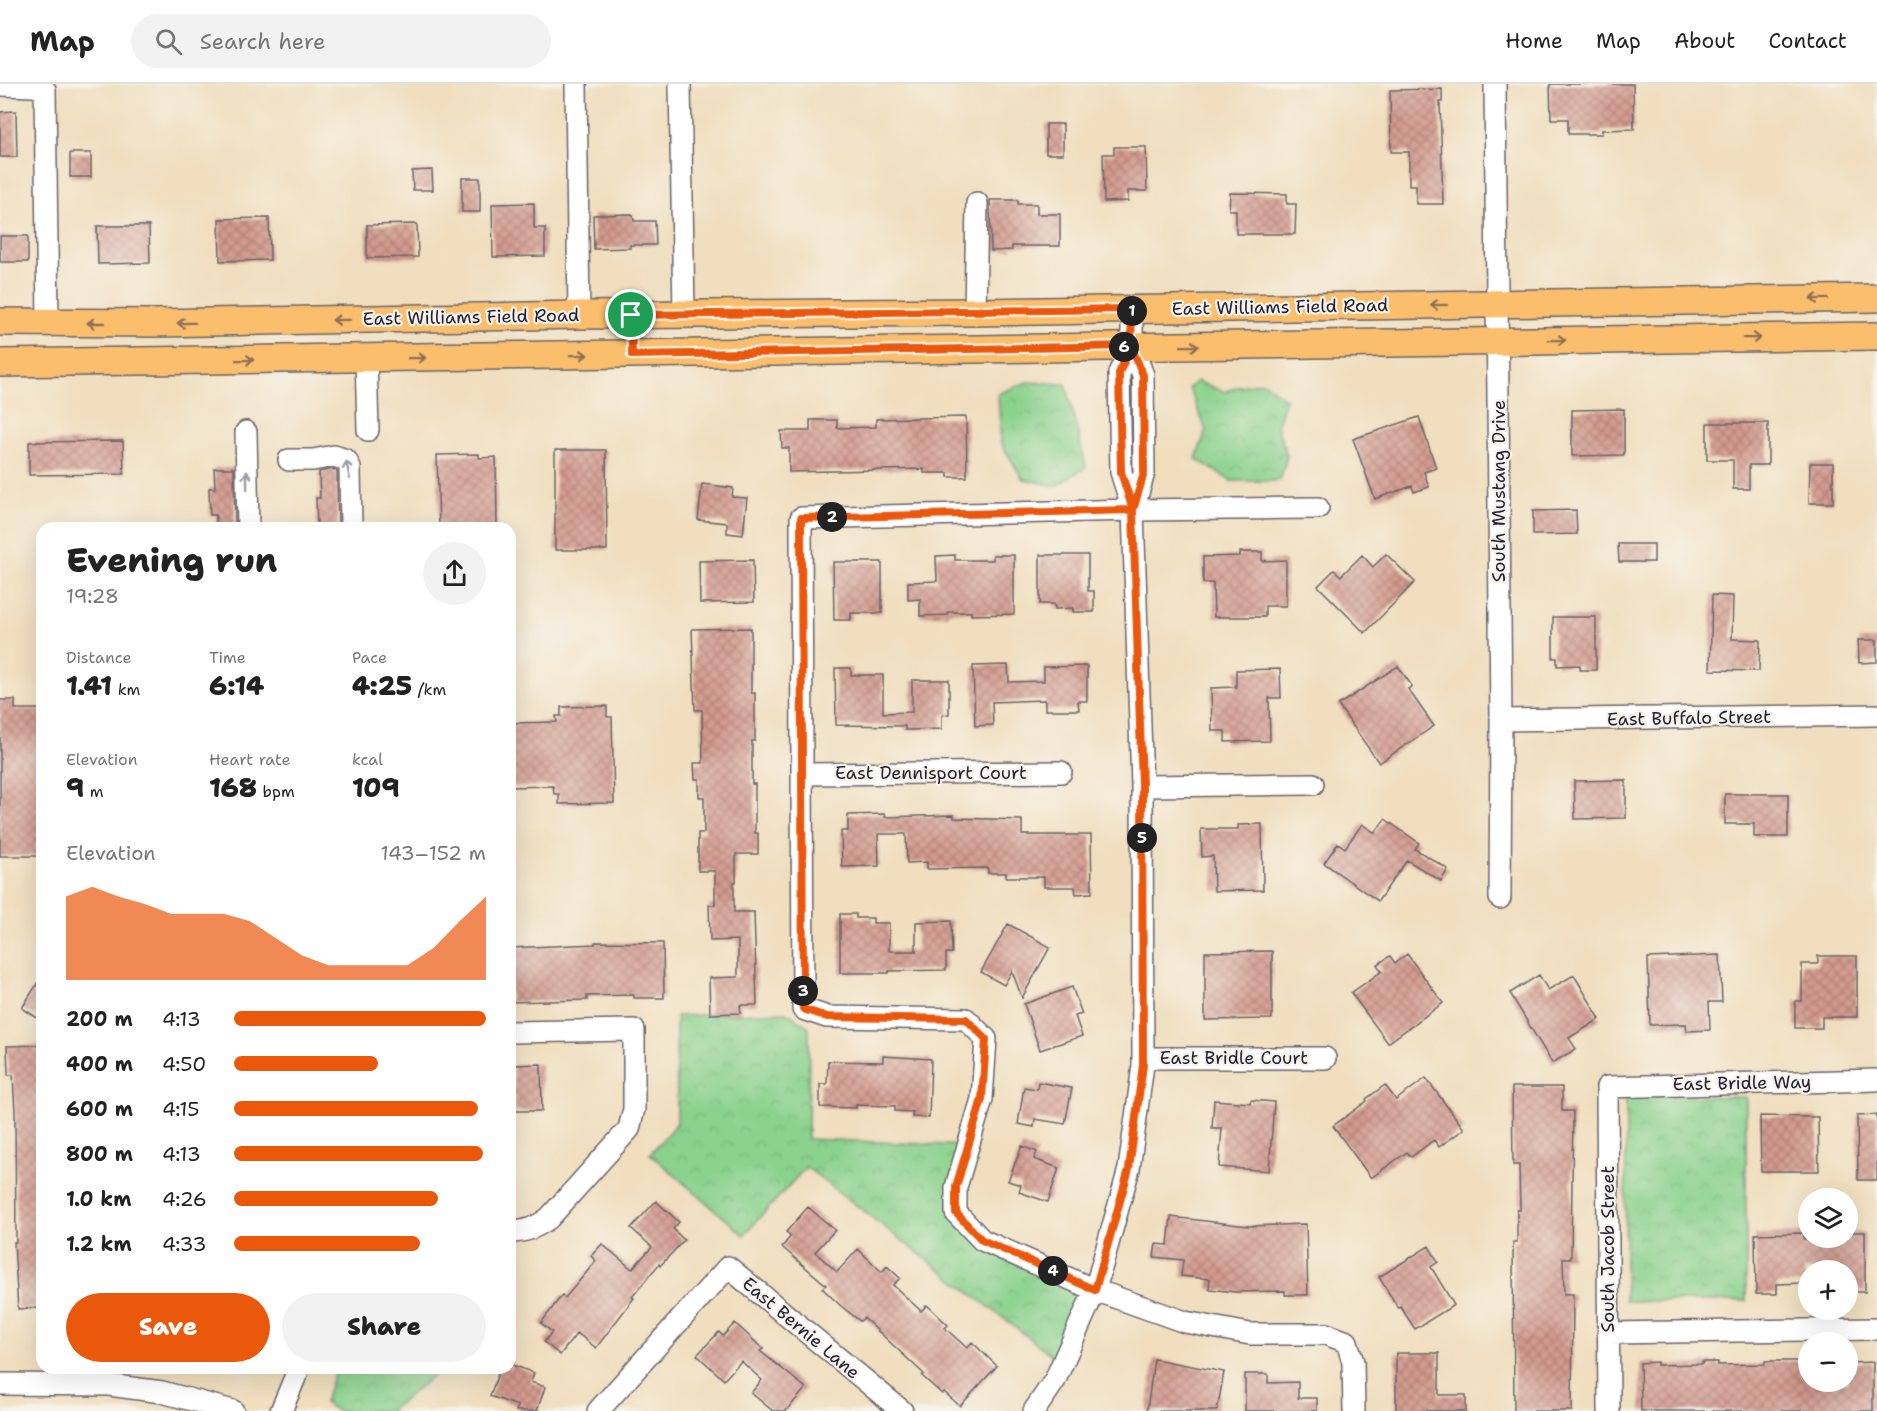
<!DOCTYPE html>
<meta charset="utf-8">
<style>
body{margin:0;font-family:"Shantell Sans",sans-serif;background:#f2f2f2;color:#222;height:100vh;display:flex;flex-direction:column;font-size:22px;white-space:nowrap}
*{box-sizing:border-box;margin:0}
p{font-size:20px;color:#767676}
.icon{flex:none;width:33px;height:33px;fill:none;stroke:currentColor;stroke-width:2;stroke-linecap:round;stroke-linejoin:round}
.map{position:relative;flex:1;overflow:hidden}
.panel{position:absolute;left:36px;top:438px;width:480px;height:852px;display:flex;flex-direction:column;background:#fff;border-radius:18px;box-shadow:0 6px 24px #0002}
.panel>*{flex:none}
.tools{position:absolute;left:1798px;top:1104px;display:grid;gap:12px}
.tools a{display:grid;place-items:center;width:60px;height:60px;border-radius:50%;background:#fff;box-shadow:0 6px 24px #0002;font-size:30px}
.pin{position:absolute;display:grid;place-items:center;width:51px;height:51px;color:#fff;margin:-26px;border:3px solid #fff;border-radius:50%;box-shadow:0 2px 6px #0007}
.km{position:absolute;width:30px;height:30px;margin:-15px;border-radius:50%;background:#222;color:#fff;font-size:16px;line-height:30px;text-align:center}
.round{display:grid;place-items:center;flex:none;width:63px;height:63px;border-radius:32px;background:#f2f2f2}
.head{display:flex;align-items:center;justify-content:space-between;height:102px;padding:0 30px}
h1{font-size:33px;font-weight:800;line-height:45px}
.stats{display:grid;grid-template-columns:repeat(3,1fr);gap:9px;height:102px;padding:6px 30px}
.stats div{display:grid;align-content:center}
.stats b{font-size:26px;font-weight:800}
.stats small{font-size:16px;font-weight:400}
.stats p{font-size:16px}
.chart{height:168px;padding:12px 30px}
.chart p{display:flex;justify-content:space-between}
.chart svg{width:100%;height:108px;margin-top:6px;fill:#ea580c;opacity:.7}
.cta{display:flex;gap:12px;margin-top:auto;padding:12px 30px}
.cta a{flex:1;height:69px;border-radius:36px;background:#ea580c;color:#fff;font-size:24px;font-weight:800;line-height:69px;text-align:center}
.cta a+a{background:#f2f2f2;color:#222}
ul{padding:0 30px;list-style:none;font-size:20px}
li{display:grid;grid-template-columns:96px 72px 1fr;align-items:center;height:45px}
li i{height:15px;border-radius:8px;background:#ea580c}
header{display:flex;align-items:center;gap:36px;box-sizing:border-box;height:84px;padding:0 30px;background:#fff;border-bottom:2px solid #e0e0e0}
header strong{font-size:28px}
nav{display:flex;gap:33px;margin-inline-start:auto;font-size:21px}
.search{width:420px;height:54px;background:#f2f2f2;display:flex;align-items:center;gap:15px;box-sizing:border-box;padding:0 21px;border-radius:33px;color:#767676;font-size:22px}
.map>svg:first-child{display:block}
.park{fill:url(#park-crowns);stroke:#567a64;stroke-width:1.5}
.building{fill:url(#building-cross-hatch)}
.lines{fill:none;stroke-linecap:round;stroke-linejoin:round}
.minor-casing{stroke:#6a6469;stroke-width:24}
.major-casing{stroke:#6a6469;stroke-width:30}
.minor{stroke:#fff;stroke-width:21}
.major{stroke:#fabe6d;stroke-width:27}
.oneway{stroke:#8e7054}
.oneway2{stroke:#9c9ca7}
.route-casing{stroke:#fff;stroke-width:12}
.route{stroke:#ea580c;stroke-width:8}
.labels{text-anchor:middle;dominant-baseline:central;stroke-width:4.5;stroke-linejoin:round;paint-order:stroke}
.street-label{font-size:18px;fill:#22223b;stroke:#f7f3e8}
</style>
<header>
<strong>Map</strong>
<div class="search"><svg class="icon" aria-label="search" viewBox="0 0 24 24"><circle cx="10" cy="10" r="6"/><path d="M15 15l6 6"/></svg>Search here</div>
<nav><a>Home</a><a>Map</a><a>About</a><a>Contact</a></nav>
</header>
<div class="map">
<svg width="1877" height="1327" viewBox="0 0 1877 1327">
<defs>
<pattern id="park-crowns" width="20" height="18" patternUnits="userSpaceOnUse" patternTransform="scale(1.5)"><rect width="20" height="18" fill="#8bd28e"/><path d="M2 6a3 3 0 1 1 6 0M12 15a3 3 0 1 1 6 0" fill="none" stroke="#78b47b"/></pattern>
<pattern id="building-cross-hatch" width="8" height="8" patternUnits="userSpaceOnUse" patternTransform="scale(1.5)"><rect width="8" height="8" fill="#d49b8f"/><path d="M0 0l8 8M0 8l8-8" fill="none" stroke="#ac7e76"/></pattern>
</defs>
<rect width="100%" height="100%" fill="#f7f3e8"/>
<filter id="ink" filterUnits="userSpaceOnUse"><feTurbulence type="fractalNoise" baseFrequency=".0167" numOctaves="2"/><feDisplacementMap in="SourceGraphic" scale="12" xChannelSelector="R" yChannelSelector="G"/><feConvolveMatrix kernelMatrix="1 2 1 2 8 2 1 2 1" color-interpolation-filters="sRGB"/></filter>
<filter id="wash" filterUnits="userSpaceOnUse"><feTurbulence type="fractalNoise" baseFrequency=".008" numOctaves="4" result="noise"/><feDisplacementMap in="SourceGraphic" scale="24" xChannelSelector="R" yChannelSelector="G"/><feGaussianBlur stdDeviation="1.35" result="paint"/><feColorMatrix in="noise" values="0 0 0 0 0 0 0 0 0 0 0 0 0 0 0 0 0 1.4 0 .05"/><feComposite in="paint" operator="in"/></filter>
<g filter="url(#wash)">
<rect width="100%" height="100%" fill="#f0debe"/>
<path class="park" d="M1196,297L1225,308L1240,302L1263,298L1286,315L1277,342L1287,372L1280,397H1231L1196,375L1206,346L1189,304Z
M1027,298L1066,300L1086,383L1056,402L1023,395L1001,359L998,310Z
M786,928L809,943L808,1055L969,1062L956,1129L982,1156L1095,1206L1062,1279L806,1083L744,1151L650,1070L677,1039L676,932Z
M1626,1012L1746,1013V1217H1625Z
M336,1284H442L390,1327H337L324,1319Z"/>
<g id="blocks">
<path class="building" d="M1550,0H1633L1634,45L1602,46V50H1568V35H1551Z
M1442,5V18H1440L1443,120H1416V101H1409V68H1391L1390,6Z
M16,27L17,73H0V28Z
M1046,40H1063V70H1046Z
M1114,63H1146L1147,107H1128V117L1104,118L1103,70H1114Z
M70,69H91V93H70Z
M432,86L433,106H413L412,87Z
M462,94H480V128H462Z
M1230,109L1287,110V120H1296L1295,150H1236V126H1229Z
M990,116H1018V120H1037V130H1060V162H1012V166L991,167Z
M534,119V144H545V172L493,173L492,120Z
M632,130L633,131L634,137H655L656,161H630V164L594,165L593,131Z
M269,134L270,176L220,177L219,135Z
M417,140L418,173L367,174V141Z
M97,142H149L150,179L98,180Z
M0,152H28V178H0Z
M1624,325V371L1572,372V326Z
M966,333L967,393H948V389H924V385L789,388V364H782L781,347H810V336H837V344L876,343V335Z
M1419,333L1436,384L1424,388L1429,403L1414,408L1412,402L1375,415L1353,355Z
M1707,339H1768V381H1749V405H1733V376H1707Z
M123,357L124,390L29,391V358Z
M555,366H606L607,466H555Z
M479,370V374L496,373L497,444H439L437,371Z
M1810,379H1833V419H1809Z
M214,384H234L235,444H216V431H210L209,404H215Z
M333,385L337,387L338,444H317L316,414H320L319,388Z
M702,400L733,404L732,413L747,414L743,451L727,449V439L698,436Z
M1576,426L1577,450L1533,451V427Z
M1618,460H1654V478H1619Z
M1240,468H1262V477L1286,476V522H1265V533H1214L1213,499H1203V473L1240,472Z
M1386,470L1415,498L1365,549L1318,502L1334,486L1341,492L1362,471L1373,483Z
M955,471V476H993V471H1014V530L971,531V528H948V531L920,532V515L908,516V498L937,497L936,472Z
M1040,471H1088V507H1094V528H1073V524L1055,525L1054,520H1040Z
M753,476L754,518L700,519L699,477Z
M833,478H882V529H851V536H834Z
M1712,511L1733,512L1732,555L1760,556L1759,587L1710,586Z
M1553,533H1596V586H1580V581L1557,582V574H1553Z
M751,544V609H755V657H752V700H755V749H758V770H736V798H734V828H754L757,921H740L741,929L710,930L709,894L738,893V856L710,857L709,821H715V787H698V749H704V713H699V695H695L694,679H703L702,626H695L692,545Z
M1858,556H1877V578L1859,579Z
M1008,581L1009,598L1044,597V583L1087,582V617H1078L1079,626H1045V616L992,618L993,641L975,642L973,582Z
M1398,582L1412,602L1408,605L1434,642L1379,679L1338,621Z
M835,584H851V591H883V629L912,628V596H949V630L942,631V645L905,646V642L836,641Z
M1280,585L1281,614H1269L1270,657L1225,658V647H1212L1211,604L1236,603V586Z
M0,616H15V625H42V772H0Z
M607,622V633H612L614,719L559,720V710H554L553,702L510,703V639L557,638L556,632H561V623Z
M1626,696V734L1575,735L1574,697Z
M1725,710H1788V753H1754V740H1725Z
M885,730V733L954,731V734L1022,736V751H1091L1092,809L1076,810L1075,803H1044V793H1006V789H988V784L927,785V778L907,779L906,750H878L879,782L842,783L841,747H848V731Z
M1385,735L1419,759L1415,765L1448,785L1441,797L1407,776L1378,817L1324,779L1338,759L1345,764L1362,740L1375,749Z
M1262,740L1263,806L1214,807L1213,772L1202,773L1201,745H1238V741Z
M840,830H856V834H873V839H889V867H916V838L951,837L952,869H946V886L889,887V889H840Z
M1008,840L1050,863L1022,914L1012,887L1004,901L981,888Z
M595,858L663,859L664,914H634V911L587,912V916L510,918V864L595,860Z
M1272,867V935L1205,936V868Z
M1407,870L1443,919L1388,959L1351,909L1382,887L1377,881L1390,872L1395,879Z
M1720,871L1722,918H1709L1710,946L1687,947L1686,940L1650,941L1648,874Z
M1818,872H1857V933H1822V944H1795V917H1802V880H1818Z
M1539,891L1548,906L1574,891L1600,935L1569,954L1576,965L1552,979L1510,909Z
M42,892V937L22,924Z
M1072,903L1082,930L1075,932L1082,952L1040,966L1024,920Z
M42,961V1224L18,1225L14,1158H16L15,1029L13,991H8L7,962Z
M883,972L931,975L929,1034L912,1033L913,1028L895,1027V1022L856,1021V1024L820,1023V1000H827L828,977L883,978Z
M541,980L542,1027H514L513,981Z
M1426,994L1464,1045L1439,1063L1434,1056L1411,1073L1407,1068L1371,1094L1333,1042L1367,1017L1366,1015L1385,1001L1396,1016Z
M1038,998L1072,1004L1065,1040L1035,1035L1034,1043L1018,1040L1024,1003L1037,1005Z
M1512,1003H1562V1027H1573L1571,1174H1563L1564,1210H1573L1572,1327H1514L1513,1158H1517V1126H1520L1519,1081H1513Z
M1214,1016L1250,1019L1251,1016L1274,1018L1269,1087L1219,1083L1222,1044H1212Z
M1877,1031V1096H1858L1857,1032Z
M1760,1032L1818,1033L1819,1087H1761Z
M1022,1062L1037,1068L1034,1075L1059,1084L1048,1118L1019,1108L1021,1101L1008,1097Z
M656,1117L679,1138L673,1145L684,1156L660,1182L659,1180L632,1213L634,1214L596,1264L577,1249L560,1271L544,1258L552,1248L541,1239L562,1211L565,1214L596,1177L591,1172L602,1160L632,1185L652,1163L631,1144Z
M808,1123L835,1146L815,1168L837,1188L858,1165L882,1188L887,1182L900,1194L893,1201L921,1227L927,1221L948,1241L945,1244L967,1264L972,1258L997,1282L960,1322L944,1308L942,1310L922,1292L924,1290L864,1234L860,1237L841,1222L822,1204L826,1201L782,1163L791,1152L786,1148Z
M1171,1133L1248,1142L1306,1140L1308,1211H1285V1207L1235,1208L1209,1205L1210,1195L1181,1192L1183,1176L1154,1173L1156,1160L1168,1161Z
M1848,1148H1865V1208H1850L1848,1206V1186H1804V1199L1777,1200V1210H1756L1755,1150L1804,1149V1155H1847Z
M1429,1162L1438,1178L1431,1183L1454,1221L1415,1245L1400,1222L1398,1224L1379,1193Z
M735,1239L763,1265L760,1267L806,1304L786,1327H773L751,1309L762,1296L741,1277L724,1296L697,1271L719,1248L723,1252Z
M1396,1269H1439V1311H1466V1327H1396Z
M1154,1275L1224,1288L1217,1327H1147Z
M1765,1277H1809V1298H1848V1279L1873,1278V1327H1641L1640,1279L1657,1278V1281L1702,1280V1278H1718V1281L1765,1280Z
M510,1280L534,1289L531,1298L545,1303L537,1327H516L518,1322L490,1312L500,1284H510Z
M1245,1290H1268V1299L1298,1298V1314H1317V1327H1245Z"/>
</g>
</g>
<g filter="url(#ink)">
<use href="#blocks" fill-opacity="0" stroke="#6a6469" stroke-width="1.5"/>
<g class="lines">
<defs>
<path id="minor" d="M576,0L579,231
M680,0L684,230
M1495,0L1501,636L1500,814
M0,1L34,2L45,6L48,238
M1132,225V262L1143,291L1144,389L1133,426
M975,228L977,119
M366,274L368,346
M246,348L248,444
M289,376H313L334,372L346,376L350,384L351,444
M1318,424L1133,426L801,434L803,925L827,933L966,935L986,955L982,1015L956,1103V1129L982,1156L1095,1206L1185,1238L1250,1250H1326L1347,1258L1353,1278L1354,1327
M1501,636L1877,631
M802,690L1061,688
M1142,702L1313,700
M510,948L634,946V1025L629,1045L549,1134C537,1143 526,1148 510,1148
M1143,974H1325
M1609,1249L1877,1245
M0,1300L109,1301L162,1308L233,1327
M281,1327L299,1284
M598,1327L728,1183L902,1327
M1034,1327L1055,1296L1095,1206L1129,1085L1143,981L1142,702L1133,426L1121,388L1119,289L1132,262
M1609,1327L1607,1003L1877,996"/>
<path id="major" d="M0,238L154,239L579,231L975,228L1877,214
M0,279L1877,252"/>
</defs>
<use href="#minor" class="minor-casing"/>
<use href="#major" class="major-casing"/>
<use href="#minor" class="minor"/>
<use href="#major" class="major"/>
</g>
<defs><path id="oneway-shaft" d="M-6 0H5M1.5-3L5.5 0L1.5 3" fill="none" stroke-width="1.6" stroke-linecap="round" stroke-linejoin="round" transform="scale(1.5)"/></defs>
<g class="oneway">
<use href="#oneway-shaft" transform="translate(1819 215) rotate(179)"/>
<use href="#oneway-shaft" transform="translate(1439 221) rotate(179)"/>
<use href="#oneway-shaft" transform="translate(341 236) rotate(179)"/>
<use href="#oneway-shaft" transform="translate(96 239) rotate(-180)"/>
<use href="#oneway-shaft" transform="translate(186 239) rotate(179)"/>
<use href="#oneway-shaft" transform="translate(1752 254) rotate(-1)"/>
<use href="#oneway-shaft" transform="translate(1557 256) rotate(-1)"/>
<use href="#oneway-shaft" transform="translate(1190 262) rotate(-1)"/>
<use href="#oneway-shaft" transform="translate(579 271) rotate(-1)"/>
<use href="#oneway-shaft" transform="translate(417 274) rotate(-1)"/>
<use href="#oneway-shaft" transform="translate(245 276) rotate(-1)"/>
</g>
<g class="oneway2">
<use href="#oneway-shaft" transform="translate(348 386) rotate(-102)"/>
<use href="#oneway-shaft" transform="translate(247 396) rotate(-91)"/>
</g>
</g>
<g class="lines" filter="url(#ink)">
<defs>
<path id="route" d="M631,231L1132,225L1131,262L1143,291L1144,389L1133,426L801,434L803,925L827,933L966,935L986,955L982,1015L956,1103V1129L982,1156L1095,1206L1129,1085L1143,981L1142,702L1133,426L1121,388L1119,289L1131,262L632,271L631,231"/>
</defs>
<use href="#route" class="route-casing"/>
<use href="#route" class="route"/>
</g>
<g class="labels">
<g class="street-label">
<text transform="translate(1280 223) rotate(-1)">East Williams Field Road</text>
<text transform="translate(471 233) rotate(-1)">East Williams Field Road</text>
<text transform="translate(1499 407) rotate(-90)">South Mustang Drive</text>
<text transform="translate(1689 634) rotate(-1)">East Buffalo Street</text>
<text x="931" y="689">East Dennisport Court</text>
<text x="1234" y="974">East Bridle Court</text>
<text transform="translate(1742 999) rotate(-1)">East Bridle Way</text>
<text transform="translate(1608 1165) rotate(-90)">South Jacob Street</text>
<text transform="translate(801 1244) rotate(40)">East Bernie Lane</text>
</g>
</g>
</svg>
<div class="tools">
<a><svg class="icon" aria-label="layers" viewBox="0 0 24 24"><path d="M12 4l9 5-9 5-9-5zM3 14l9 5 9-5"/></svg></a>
<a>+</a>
<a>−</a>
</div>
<div class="pin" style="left:631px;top:231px;background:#1e9e55"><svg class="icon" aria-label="arrive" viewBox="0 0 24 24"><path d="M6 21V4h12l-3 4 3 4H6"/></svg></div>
<b class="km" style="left:1132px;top:227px">1</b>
<b class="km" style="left:832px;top:433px">2</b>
<b class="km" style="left:803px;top:907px">3</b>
<b class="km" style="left:1053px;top:1187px">4</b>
<b class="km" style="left:1142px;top:754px">5</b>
<b class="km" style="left:1124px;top:263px">6</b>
<section class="panel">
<div class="head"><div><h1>Evening run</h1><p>19:28</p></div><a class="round"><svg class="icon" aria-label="share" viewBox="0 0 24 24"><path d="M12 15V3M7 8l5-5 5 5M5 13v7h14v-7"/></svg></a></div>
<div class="stats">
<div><p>Distance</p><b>1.41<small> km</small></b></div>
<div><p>Time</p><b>6:14</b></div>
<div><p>Pace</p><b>4:25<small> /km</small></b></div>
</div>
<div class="stats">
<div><p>Elevation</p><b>9<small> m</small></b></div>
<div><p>Heart rate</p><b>168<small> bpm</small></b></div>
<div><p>kcal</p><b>109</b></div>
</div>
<div class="chart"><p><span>Elevation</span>143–152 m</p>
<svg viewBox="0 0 160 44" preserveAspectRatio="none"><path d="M0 44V10L10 6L20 10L30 13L40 17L50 17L60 17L70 20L80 27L90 34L100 38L110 38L120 38L130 38L140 31L150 20L160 10V44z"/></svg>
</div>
<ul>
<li><b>200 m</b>4:13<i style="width:100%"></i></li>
<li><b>400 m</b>4:50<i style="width:57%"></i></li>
<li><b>600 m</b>4:15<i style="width:97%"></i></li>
<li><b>800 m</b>4:13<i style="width:99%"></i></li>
<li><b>1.0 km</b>4:26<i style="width:81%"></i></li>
<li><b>1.2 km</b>4:33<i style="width:74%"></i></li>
</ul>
<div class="cta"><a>Save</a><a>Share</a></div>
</section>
</div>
